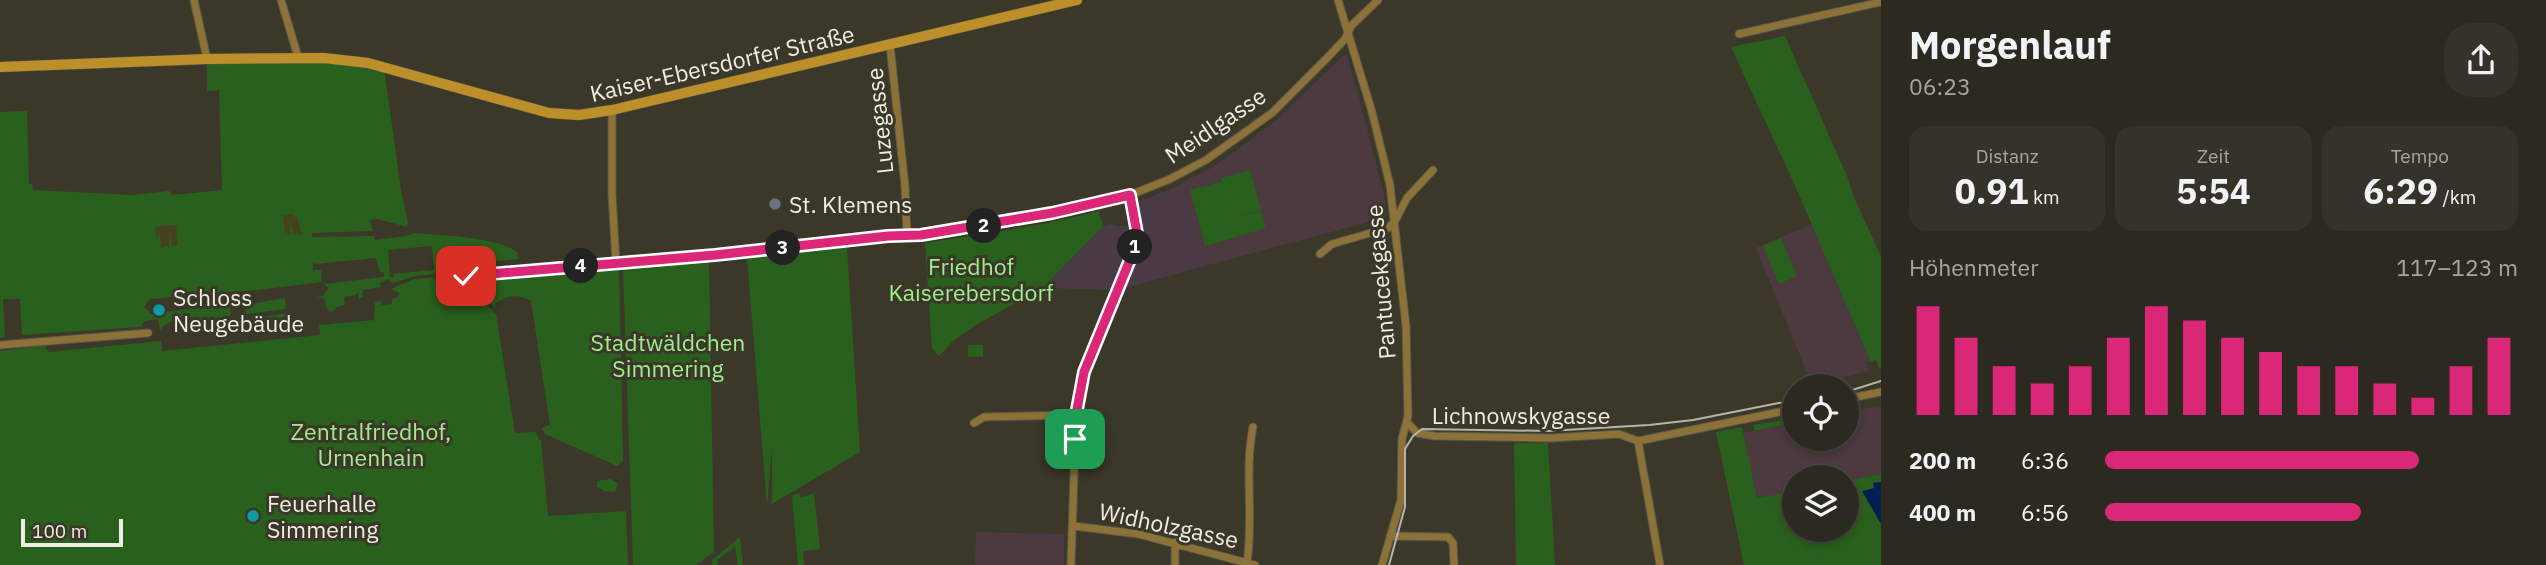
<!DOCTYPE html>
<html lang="de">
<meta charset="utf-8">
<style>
body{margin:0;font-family:"IBM Plex Sans",sans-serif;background:#343229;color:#f1f3f6;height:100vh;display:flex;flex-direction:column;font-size:26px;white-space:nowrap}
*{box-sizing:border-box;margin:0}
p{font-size:23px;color:#a6a7a5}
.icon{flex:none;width:38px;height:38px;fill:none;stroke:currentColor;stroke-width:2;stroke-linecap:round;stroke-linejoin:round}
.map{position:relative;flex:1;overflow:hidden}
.panel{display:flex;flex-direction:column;background:#2c2a20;width:665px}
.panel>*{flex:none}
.fabs{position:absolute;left:1782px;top:374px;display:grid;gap:14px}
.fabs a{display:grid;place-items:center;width:77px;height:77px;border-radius:50%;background:#2c2a20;box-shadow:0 4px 10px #0003,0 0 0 2px #48463e;font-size:35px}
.scale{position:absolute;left:21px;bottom:18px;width:102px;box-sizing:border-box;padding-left:7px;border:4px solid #efede5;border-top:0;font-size:19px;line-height:24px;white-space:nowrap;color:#efede5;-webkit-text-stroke:5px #3b382a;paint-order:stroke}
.pin{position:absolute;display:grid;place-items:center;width:60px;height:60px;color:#fff;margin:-30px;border-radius:14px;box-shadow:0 4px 10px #0006}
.km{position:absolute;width:35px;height:35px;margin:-18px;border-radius:50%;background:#222;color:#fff;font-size:19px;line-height:35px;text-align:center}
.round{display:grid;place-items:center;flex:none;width:74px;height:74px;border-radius:28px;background:#343229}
.headline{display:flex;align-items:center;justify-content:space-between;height:119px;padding:0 28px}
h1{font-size:38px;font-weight:800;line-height:52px}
.figures{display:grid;grid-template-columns:repeat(3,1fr);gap:10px;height:119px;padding:7px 28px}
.figures div{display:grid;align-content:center;border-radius:18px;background:#343229;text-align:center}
.figures b{font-size:35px;font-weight:800}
.figures small{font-size:19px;font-weight:400}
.figures p{font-size:19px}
.chart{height:196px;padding:14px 28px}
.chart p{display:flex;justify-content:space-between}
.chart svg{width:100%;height:126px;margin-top:7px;stroke:#db2777;stroke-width:6}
ul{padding:0 28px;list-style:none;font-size:23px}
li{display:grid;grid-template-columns:112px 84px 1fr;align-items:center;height:52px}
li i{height:18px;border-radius:9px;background:#db2777}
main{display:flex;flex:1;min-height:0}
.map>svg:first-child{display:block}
.commercial{fill:#4a3a45}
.education{fill:#4d3940}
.green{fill:#2a601d;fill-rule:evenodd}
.sand{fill:#483f1f}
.water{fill:#011f51}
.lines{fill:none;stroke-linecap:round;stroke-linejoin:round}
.street-casing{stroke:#585548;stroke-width:9}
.secondary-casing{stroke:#585548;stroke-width:11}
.street{stroke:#8c7139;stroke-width:7}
.secondary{stroke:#bc8f2b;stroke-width:10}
.tram{stroke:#b7b5ab;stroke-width:2}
.route-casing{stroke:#fff;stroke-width:14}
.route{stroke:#db2777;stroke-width:9}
.worship-dot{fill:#6b7280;stroke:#3b382a;stroke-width:2.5}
.culture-dot{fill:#0f9aa8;stroke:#3b382a;stroke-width:2.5}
.labels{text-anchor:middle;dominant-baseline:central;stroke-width:6;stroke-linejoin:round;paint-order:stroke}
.street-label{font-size:23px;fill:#efede5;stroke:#3b382a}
.poi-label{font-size:23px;fill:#efede5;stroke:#3b382a;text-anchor:start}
.park-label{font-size:23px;fill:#9fef8d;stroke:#3b382a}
</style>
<main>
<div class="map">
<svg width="1881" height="565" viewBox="0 0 1881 565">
<rect width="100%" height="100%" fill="#3b382a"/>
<path class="commercial" d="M1182,184L1205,266L1118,290L1043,288L1103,226L1113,224L1114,226H1130L1125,203L1146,199Z"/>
<path class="education" d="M1344,55H1347L1357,89L1384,195L1387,217L1205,266L1181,183L1215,166L1274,122Z
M1812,224L1870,360L1866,362L1868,371L1812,385L1756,248Z
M1881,406V474L1846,481V478H1794V491L1757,498L1743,433L1794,423V439H1846V412Z
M976,532L1064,534V565H975Z"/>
<path class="green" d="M1785,36L1847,176L1855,200L1881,256V367L1879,368L1876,360L1871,362L1870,360L1793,181L1731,47Z
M314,58L384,68L401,190L408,223L407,227L378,219L370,220L373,231L312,233V237L374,236L375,240L407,236L414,233C442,236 494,236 517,252L518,259L456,265L452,272L415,276L392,283L389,279L380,283L381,287L362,290L363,296L359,299L358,292L355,295L344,297L345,305L336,307V309L330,312L326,307L325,299L317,297L323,296L329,288L324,284L384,277V272H380L376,258L316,264L313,262V270H321L322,282L257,290L150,299L144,307L151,314L208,306L230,307L231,316L205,322C192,313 169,318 160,330L158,319L144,321L141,327L22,335L20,299H3L5,337L0,338V112L27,111L29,184H32L33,190L133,195L169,191L173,195L222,190L219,90L207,91V59ZM432,246L434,270L393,274V277H390L388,250Z
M1250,170L1261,210L1231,218L1261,211L1266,228L1205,246L1190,190L1222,182L1221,178Z
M1099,211L1103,226L1043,288L977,324L952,342L939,356L932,349L925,243L1044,224Z
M1781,238L1797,276L1779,284L1763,246Z
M847,247L860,452L770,505L772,500V448L767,506L747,257Z
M709,261L714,552L696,565H633L623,268Z
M619,269L623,457V461L617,466L545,434L542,428L550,425L531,301C519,294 508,295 496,303L495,307C477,295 459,293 439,299L440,302C461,296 481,297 496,314L515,433L536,432L539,440H541L548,516L626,511L628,565H0V351L31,347L40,343L45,346L48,352L161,341L162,351L320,335L319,325L374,320L375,302L381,301L382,305L392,304V299L399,297V293L391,289L414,279L455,276L458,282Z
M285,298L286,309L246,314L245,305Z
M288,313L291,316L239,326L208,325Z
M968,345H983V357H968Z
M1794,418V423L1754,431L1753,425Z
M1742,427L1757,498L1794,491V530H1846V481L1881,474V565H1744L1716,432Z
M1514,443H1548L1555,565H1516Z
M611,479L618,484L615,492L604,491L597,487V481Z
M799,493L801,498L814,493L820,549L803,551L804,565H798L792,496Z
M740,537L743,565H738L735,547L717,560L718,565H712V560Z"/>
<path class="sand" d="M288,214H294V221L296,214L302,235H299L294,225L297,233L294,236L290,219V236L287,232L285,234L283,215H286V218Z
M171,225H176L178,245L172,246L170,231L169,247L165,246L166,240L164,248H161L160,232L156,241L155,227Z"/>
<path class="water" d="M1881,482V524L1862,491L1874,488L1873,483Z"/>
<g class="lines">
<defs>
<path id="street" d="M194,0L207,59
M281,0L298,57
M1338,0L1372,112L1390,185L1406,326L1408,416L1402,439L1401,500L1382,565
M1739,34L1881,2
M890,45L905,186L907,235
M612,110V194L616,263
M1320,254L1332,244L1388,228L1395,221L1407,198L1433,170
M466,276L793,247L888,236L921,235L1052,213L1130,195L1170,179L1206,160L1272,113L1327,58L1345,39L1351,26L1378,0
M0,345L148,333
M1846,399L1881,392
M1407,422L1417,433L1434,436L1551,438L1619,434L1638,441
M974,423L984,417L1076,415
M1638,441L1794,409
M1638,441L1660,565
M1074,526L1138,534L1255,565
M1390,536L1448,537L1453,543L1454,565
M1175,542V565
M1247,562C1254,518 1244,471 1253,427
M1071,565L1076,415L1084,372L1134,250L1135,217L1130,195"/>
<path id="secondary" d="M0,67L207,59L324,58L368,63L549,113L579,115L612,110L1077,0"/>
</defs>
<use href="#street" class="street-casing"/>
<use href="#secondary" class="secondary-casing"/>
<use href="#street" class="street"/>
<use href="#secondary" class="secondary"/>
<path class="tram" d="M1846,392L1881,381
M1389,565L1405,507V449L1413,436L1422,429L1548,431L1649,425L1693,420L1794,400"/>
</g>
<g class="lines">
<defs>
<path id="route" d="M466,276L715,255L888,236L921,235L1052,213L1130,195L1137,233L1134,250L1084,372L1076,415L1075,439"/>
</defs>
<use href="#route" class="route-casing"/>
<use href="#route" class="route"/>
</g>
<circle class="worship-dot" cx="775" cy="204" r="7"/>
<g class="culture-dot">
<circle cx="159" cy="310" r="7"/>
<circle cx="253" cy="516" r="7"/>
</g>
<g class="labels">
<g class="street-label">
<text transform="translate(722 63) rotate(-13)">Kaiser-Ebersdorfer Straße</text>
<text transform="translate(879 121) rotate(-96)">Luzegasse</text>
<text transform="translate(1215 125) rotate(-34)">Meidlgasse</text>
<text transform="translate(1380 282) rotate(-95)">Pantucekgasse</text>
<text x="1521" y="415">Lichnowskygasse</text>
<text transform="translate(1169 525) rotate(12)">Widholzgasse</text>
</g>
<g class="poi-label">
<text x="789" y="204">St. Klemens</text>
<text x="173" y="297">Schloss<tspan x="173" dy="26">Neugebäude</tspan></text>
<text x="267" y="503">Feuerhalle<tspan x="267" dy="26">Simmering</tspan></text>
</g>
<g class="park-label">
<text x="971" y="266">Friedhof<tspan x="971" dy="26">Kaiserebersdorf</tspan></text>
<text x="668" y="342">Stadtwäldchen<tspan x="668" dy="26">Simmering</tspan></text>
<text x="371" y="431">Zentralfriedhof,<tspan x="371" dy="26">Urnenhain</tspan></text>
</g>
</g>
</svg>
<div class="fabs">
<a><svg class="icon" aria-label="locate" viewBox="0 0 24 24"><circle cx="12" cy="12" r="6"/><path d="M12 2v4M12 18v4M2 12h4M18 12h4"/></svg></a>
<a><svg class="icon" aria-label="layers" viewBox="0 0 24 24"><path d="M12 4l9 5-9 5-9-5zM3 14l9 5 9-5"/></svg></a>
</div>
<div class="scale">100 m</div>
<div class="pin" style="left:1075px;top:439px;background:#1e9e55"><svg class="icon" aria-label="arrive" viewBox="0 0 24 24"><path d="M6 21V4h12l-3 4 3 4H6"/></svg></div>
<div class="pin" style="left:466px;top:276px;background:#d93025"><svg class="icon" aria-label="check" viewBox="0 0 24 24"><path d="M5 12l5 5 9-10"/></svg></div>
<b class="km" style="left:1135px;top:247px">1</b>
<b class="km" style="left:984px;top:226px">2</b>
<b class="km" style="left:783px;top:248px">3</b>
<b class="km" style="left:581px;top:266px">4</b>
</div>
<section class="panel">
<div class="headline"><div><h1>Morgenlauf</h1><p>06:23</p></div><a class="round"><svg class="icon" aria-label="share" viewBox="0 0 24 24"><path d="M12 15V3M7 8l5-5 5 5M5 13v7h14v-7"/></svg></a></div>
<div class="figures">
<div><p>Distanz</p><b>0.91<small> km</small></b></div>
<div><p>Zeit</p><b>5:54</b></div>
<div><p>Tempo</p><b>6:29<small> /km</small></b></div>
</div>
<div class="chart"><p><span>Höhenmeter</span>117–123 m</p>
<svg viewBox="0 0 160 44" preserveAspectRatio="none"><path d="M5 44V6M15 44V17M25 44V27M35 44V33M45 44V27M55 44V17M65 44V6M75 44V11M85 44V17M95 44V22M105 44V27M115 44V27M125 44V33M135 44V38M145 44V27M155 44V17"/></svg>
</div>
<ul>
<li><b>200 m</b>6:36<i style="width:76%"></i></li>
<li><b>400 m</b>6:56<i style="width:62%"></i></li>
</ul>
</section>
</main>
